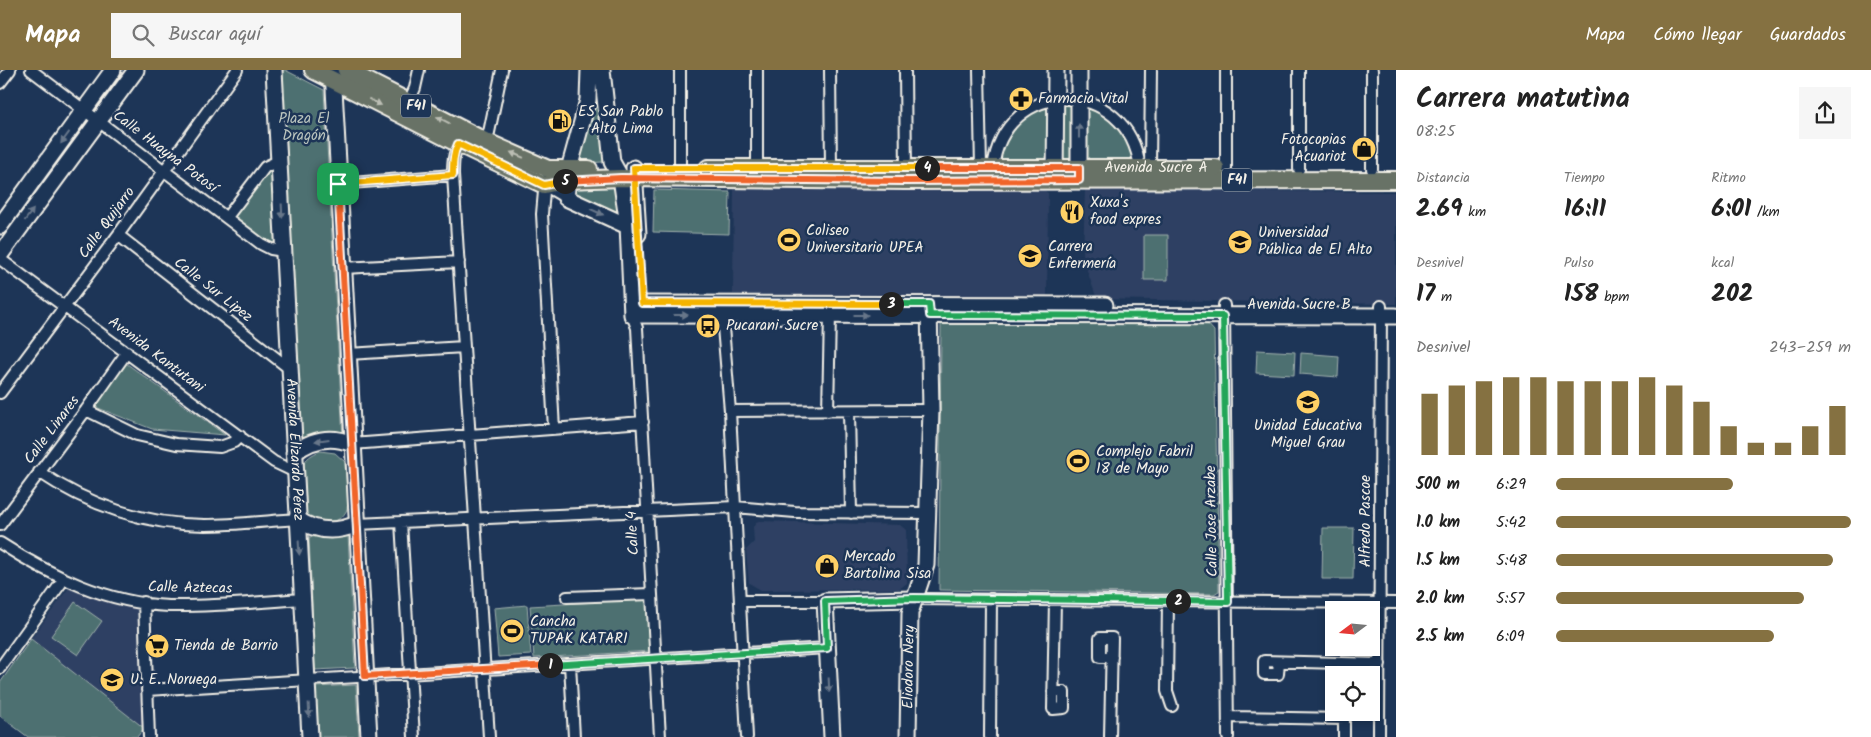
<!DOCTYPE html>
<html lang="es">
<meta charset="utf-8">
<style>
body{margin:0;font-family:Kalam,sans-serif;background:#f6f6f6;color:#222;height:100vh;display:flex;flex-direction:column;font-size:19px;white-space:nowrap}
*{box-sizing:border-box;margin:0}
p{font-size:16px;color:#767676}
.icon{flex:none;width:28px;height:28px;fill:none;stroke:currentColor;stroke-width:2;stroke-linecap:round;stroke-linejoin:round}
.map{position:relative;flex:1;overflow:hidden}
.drawer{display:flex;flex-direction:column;background:#fff;width:475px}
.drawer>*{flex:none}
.needle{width:32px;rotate:254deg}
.controls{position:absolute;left:1325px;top:531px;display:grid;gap:10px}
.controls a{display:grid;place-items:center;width:55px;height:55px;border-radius:0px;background:#fff;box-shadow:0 2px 8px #0003;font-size:25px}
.pin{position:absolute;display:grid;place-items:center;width:42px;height:42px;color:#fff;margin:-21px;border-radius:10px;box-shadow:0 2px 8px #0006}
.km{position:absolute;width:25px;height:25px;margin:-12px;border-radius:50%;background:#222;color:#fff;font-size:14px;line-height:25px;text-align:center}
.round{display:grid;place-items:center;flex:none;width:52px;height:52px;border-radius:0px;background:#f6f6f6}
.headline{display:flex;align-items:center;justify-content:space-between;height:85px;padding:0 20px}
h1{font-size:28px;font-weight:800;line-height:38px}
.figures{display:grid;grid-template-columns:repeat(3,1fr);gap:8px;height:85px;padding:5px 20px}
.figures div{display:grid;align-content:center}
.figures b{font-size:25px;font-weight:800}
.figures small{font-size:14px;font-weight:400}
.figures p{font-size:14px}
.chart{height:140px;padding:10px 20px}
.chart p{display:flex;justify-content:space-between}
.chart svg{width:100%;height:90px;margin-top:5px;stroke:#857141;stroke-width:6}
ul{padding:0 20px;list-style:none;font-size:16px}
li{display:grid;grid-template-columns:80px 60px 1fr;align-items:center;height:38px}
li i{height:12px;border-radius:6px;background:#857141}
header{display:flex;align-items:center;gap:30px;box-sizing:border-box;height:70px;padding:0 25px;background:#857141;color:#fff}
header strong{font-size:24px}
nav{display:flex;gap:28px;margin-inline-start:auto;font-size:18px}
.search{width:350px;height:45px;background:#f6f6f6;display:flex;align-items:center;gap:12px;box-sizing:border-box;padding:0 18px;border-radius:0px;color:#767676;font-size:19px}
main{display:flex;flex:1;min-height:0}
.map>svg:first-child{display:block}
.built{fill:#2f4163}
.green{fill:#4d7071;stroke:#a0b0ac}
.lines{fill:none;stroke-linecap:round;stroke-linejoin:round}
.street-casing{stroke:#f4f1e8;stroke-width:14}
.secondary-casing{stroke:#f4f1e8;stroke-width:19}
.primary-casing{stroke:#f4f1e8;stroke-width:20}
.street{stroke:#1d3557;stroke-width:10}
.secondary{stroke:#1d3557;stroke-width:15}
.primary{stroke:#687266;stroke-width:16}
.oneway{fill:#bcbeb4}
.oneway2{fill:#68778a}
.split-1-casing{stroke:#fff;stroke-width:10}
.split-2-casing{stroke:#fff;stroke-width:10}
.split-3-casing{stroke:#fff;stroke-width:10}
.split-4-casing{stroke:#fff;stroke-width:10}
.split-5-casing{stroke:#fff;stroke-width:10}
.split-6-casing{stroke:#fff;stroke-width:10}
.split-1{stroke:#f0652b;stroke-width:6}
.split-2{stroke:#22a559;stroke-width:6}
.split-3{stroke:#22a559;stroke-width:6}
.split-4{stroke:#f5b400;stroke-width:6}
.split-5{stroke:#f0652b;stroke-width:6}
.split-6{stroke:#f5b400;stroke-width:6}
.labels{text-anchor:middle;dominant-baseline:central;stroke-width:5;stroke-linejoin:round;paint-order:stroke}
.shield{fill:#1d3557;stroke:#b4b9bc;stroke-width:1}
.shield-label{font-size:14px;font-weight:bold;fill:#f4f1e8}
.poi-label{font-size:15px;fill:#f4f1e8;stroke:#1d3557;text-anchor:start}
.park-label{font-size:15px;fill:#bac4be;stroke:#1d3557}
.street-label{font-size:15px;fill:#f4f1e8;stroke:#1d3557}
</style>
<header>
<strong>Mapa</strong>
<div class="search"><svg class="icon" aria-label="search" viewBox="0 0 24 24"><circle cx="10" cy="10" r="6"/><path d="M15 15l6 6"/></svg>Buscar aquí</div>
<nav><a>Mapa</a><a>Cómo llegar</a><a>Guardados</a></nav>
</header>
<main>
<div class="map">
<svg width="1396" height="667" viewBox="0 0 1396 667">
<rect width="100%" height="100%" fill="#1d3557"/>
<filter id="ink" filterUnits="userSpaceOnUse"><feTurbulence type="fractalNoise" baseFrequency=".02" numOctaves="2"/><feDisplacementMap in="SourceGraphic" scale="10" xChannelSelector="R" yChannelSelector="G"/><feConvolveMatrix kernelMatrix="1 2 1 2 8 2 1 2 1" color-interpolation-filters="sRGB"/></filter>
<g filter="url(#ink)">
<path class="built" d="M734,117L1044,120L1048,123L1047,226L1042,229L733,224Z
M1085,120L1396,122V234L1097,229L1083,189Z
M758,451L900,455L906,460L907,513L899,519L761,520L749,513L746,480L754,472L753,457Z
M76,517L134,535L137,539L144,658L31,569L68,519Z"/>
<path class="green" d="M280,0H285L324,20L343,368L301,371Z
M599,18L605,90L603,92L583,93L580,90Z
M1069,33L1071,37V89L1070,91H1062L1061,34Z
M1085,35C1100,41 1120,54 1127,70C1131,76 1132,85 1134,93H1086Z
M1043,36H1051V90L1000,91C1005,65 1020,50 1043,36Z
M272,96L278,174L273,176L236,148L235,144Z
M615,115L620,147L573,127L575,116Z
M654,120L730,122L729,164L653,162Z
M1144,165H1168V210H1144Z
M1207,253L1214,261L1219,521L1214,524L939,520L941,254Z
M1257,280L1295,282L1294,305L1256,303Z
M1301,283L1339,286L1338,307L1300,304Z
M123,291L225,365L152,359L93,336Z
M320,381L335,383L345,392C345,402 349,431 347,439C341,456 315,457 306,442C303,438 301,402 303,396C305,388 313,384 320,381Z
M1323,458H1354L1353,509H1322Z
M348,465L355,598L315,600L309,467Z
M647,529L650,581L534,588L530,536Z
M75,532L102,551L78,585L51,566Z
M527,535L531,585L498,587L494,538Z
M31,569L144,658L137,667H28L0,646V613Z
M356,615L359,667H317L314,617Z"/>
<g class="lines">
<defs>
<path id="street" d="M31,0L261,174L271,179L284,181
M757,0V98
M830,0L831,98
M905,0L906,102
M979,0L981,98
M0,13L10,0
M409,32L415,18L419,0
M487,72L502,0
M459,74C453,84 453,94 453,105L489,667
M680,98V0
M993,98C1004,6 1128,6 1140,98
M1150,98L1151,0
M1226,98V0
M1299,99V0
M1372,99V0
M545,110L542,144L554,359
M338,114L453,105
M544,115L566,128
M227,147L265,97L274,93L280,92
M118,165L290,299
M0,189L274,392L295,402
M343,198L459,192
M1224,235L1228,667
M632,245L637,258L660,667
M722,245L730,341L747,667
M348,284L464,277
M0,323L118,165L237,0
M86,340L137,365L176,374L220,377L234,372L240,366
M730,341L931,340
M828,341L830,245
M849,341L851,443
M352,374L643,352
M39,402C88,435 146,455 205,455C236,455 267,451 297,449
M401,452L414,667
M357,454L735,437L795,442L927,443
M0,455L86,340L127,282
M0,473C51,506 107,533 169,536C214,537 258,532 302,529
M567,527L651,524
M914,529L1396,533
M741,531H825
M1168,531L1167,621L1172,636
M144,532L149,667
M1279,592L1278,604H1264V591L1380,594
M570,594L574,667
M0,598L64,509
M147,620L827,578
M1053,622H1064V638L1053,639L1055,530
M1228,647L1344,649V667
M990,667L991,529
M1110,667L1112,568H1100V587H1112
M1379,667L1381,236"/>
<g id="secondary">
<path id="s1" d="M274,0L310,667"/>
<path d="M333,0L369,667"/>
<path d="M589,0L588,30L569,99L566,128L634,159"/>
<path d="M602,0L612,92L621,108L628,155L632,245L1396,246"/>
<path d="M1079,0V110"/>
<path d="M634,98L638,164"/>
<path d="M1055,108L1056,0"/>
<path d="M0,156L113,0"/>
<path d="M0,185L136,0"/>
<path d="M632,234L1105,235"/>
<path d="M294,383C312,369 331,365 352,374"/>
<path d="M297,449C316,462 336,463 357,454"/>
<path d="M832,667L825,531L914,529"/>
<path id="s2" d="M908,667L910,543L926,495L931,340L929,236"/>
</g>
<g id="primary">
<path d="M313,0L459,74L544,115L567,110L621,108L906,111L1396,110"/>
<path d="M346,0L487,72L548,99H589"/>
<path id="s3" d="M708,98H1216"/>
</g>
</defs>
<use href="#street" class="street-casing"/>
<use href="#secondary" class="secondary-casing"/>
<use href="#primary" class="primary-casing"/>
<use href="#street" class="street"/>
<use href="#secondary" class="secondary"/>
<use href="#primary" class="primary"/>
</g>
<defs><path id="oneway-solid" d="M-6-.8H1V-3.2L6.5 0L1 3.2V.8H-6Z" transform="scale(1.25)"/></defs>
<g class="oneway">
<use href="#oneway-solid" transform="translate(375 32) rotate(27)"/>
<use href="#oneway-solid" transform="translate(443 50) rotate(-153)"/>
<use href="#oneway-solid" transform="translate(517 85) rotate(-157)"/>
</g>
<g class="oneway2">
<use href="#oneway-solid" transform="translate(1079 61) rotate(-90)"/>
<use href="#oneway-solid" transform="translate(65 68) rotate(126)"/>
<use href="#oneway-solid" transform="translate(282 141) rotate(87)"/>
<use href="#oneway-solid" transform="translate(597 142) rotate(24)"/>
<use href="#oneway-solid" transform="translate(29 145) rotate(-53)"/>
<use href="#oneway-solid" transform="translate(681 245)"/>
<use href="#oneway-solid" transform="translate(861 245)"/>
<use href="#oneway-solid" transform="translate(322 370) rotate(172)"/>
<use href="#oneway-solid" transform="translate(299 478) rotate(87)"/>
<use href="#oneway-solid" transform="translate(829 615) rotate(87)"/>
<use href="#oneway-solid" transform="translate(309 640) rotate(87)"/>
</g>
</g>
<g class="lines" filter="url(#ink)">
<defs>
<path id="split-1" d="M338,114L365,606L550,595"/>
<path id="split-2" d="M550,595L827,578L825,531L914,528L1178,531"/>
<path id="split-3" d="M891,234H929L930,245L1223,246L1228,532L1178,531"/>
<path id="split-4" d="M891,234L642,233L634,98H927"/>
<path id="split-5" d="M565,111L621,108L906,111L1079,110V98H927"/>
<path id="split-6" d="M338,114L453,105C453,94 453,84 458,74L544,115L565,111"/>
</defs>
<use href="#split-1" class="split-1-casing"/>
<use href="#split-2" class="split-2-casing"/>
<use href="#split-3" class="split-3-casing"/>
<use href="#split-4" class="split-4-casing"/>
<use href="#split-5" class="split-5-casing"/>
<use href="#split-6" class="split-6-casing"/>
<use href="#split-1" class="split-1"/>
<use href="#split-2" class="split-2"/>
<use href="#split-3" class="split-3"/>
<use href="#split-4" class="split-4"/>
<use href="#split-5" class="split-5"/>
<use href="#split-6" class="split-6"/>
</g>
<defs>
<symbol id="pharmacy-disc" viewBox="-11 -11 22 22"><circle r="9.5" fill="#ffd166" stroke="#1d3557"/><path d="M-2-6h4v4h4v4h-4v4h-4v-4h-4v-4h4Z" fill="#111"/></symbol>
<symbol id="fuel-disc" viewBox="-11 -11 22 22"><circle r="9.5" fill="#ffd166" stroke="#1d3557"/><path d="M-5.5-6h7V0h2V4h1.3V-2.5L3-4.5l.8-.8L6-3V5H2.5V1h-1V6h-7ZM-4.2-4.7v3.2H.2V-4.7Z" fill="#111"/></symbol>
<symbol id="shop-disc" viewBox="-11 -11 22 22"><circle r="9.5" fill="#ffd166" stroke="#1d3557"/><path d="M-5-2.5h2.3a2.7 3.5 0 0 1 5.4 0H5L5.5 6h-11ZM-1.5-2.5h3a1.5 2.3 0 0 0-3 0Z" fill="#111"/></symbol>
<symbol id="restaurant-disc" viewBox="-11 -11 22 22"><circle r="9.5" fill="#ffd166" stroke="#1d3557"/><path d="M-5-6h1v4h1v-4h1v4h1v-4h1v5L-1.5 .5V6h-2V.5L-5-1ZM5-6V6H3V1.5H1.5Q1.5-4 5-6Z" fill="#111"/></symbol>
<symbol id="stadium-disc" viewBox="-11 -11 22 22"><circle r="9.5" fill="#ffd166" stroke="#1d3557"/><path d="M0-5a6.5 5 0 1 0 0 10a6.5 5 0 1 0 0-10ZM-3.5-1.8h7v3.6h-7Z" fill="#111"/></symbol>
<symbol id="university-disc" viewBox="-11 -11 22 22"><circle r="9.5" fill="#ffd166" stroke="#1d3557"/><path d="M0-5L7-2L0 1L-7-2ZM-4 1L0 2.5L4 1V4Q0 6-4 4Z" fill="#111"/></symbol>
<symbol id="bus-disc" viewBox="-11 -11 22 22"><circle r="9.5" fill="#ffd166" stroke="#1d3557"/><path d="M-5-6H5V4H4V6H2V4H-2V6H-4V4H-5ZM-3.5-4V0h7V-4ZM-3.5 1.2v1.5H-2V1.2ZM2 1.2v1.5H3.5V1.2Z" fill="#111"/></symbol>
<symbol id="school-disc" viewBox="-11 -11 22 22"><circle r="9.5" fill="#ffd166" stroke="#1d3557"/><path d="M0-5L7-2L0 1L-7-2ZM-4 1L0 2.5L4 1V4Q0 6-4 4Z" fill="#111"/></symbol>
<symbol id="supermarket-disc" viewBox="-11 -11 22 22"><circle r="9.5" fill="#ffd166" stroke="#1d3557"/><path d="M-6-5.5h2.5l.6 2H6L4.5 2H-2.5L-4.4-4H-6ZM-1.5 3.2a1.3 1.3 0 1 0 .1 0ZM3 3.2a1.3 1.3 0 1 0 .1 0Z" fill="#111"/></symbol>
</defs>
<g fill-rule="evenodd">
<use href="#pharmacy-disc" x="1007" y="15" width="28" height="28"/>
<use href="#fuel-disc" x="546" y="37" width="28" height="28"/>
<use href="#shop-disc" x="1350" y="65" width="28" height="28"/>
<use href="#restaurant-disc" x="1058" y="128" width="28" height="28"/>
<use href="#stadium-disc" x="775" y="156" width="28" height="28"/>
<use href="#university-disc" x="1226" y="158" width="28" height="28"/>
<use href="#university-disc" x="1016" y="172" width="28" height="28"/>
<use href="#bus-disc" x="694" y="242" width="28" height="28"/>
<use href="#school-disc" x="1294" y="318" width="28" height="28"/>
<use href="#stadium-disc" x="1064" y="377" width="28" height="28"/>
<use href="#shop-disc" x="813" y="482" width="28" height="28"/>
<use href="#stadium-disc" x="498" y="547" width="28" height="28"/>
<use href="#supermarket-disc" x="143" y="562" width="28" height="28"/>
<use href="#school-disc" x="98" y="596" width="28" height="28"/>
</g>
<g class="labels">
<g class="shield">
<rect x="401" y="24.5" width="30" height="23" rx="4"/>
<rect x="1222" y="98.5" width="30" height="23" rx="4"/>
</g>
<g class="shield-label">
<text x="416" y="36">F41</text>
<text x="1237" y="110">F41</text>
</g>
<g class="poi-label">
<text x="1038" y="29">Farmacia Vital</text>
<text x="578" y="42">ES San Pablo<tspan x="578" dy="17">- Alto Lima</tspan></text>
<text x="1346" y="70" text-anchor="end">Fotocopias<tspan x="1346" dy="17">Acuariot</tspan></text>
<text x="1090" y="133">Xuxa's<tspan x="1090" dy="17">food expres</tspan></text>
<text x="806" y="161">Coliseo<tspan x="806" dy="17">Universitario UPEA</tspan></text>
<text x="1258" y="163">Universidad<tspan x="1258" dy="17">Pública de El Alto</tspan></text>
<text x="1048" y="177">Carrera<tspan x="1048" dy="17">Enfermería</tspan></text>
<text x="726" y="256">Pucarani Sucre</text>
<text x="1308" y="356" text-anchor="middle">Unidad Educativa<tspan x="1308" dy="17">Miguel Grau</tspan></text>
<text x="1096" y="382">Complejo Fabril<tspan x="1096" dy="17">18 de Mayo</tspan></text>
<text x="844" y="487">Mercado<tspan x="844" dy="17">Bartolina Sisa</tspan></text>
<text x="530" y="552">Cancha<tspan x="530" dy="17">TUPAK KATARI</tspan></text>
<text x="174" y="576">Tienda de Barrio</text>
<text x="130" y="610">U. E. Noruega</text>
</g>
<g class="park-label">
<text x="304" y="49">Plaza El<tspan x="304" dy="17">Dragón</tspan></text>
</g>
<g class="street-label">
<text transform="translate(165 82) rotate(37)">Calle Huayna Potosí</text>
<text stroke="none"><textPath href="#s3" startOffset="448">Avenida Sucre A</textPath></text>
<text transform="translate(107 153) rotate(-54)">Calle Quijarro</text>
<text transform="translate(213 220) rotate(38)">Calle Sur Lipez</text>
<text x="1299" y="235">Avenida Sucre B</text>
<text transform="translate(156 285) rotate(37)">Avenida Kantutani</text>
<text transform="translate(52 360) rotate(-53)">Calle Linares</text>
<text stroke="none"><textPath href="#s1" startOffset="380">Avenida Elizardo Pérez</textPath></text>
<text transform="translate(1212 451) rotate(-91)">Calle Jose Arzabe</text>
<text transform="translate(1366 451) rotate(-90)">Alfredo Pascoe</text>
<text transform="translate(633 463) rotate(-93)">Calle 4</text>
<text transform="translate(190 518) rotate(1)">Calle Aztecas</text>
<text stroke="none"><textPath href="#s2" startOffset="70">Eliodoro Nery</textPath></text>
</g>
</g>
</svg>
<div class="controls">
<a><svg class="needle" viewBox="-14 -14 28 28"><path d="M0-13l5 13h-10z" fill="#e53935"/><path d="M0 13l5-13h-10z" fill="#767676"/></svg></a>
<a><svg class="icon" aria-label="locate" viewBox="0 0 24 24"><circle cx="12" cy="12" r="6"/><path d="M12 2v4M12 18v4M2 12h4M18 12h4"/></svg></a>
</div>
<div class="pin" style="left:338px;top:114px;background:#1e9e55"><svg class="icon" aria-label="arrive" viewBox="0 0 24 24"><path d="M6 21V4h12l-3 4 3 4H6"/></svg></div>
<b class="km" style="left:550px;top:595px">1</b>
<b class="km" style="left:1178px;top:531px">2</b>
<b class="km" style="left:891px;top:234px">3</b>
<b class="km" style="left:927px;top:98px">4</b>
<b class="km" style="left:565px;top:111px">5</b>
</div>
<section class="drawer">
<div class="headline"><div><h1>Carrera matutina</h1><p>08:25</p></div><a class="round"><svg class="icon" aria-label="share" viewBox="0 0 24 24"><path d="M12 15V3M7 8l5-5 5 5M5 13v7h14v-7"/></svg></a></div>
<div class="figures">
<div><p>Distancia</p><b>2.69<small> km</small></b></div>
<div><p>Tiempo</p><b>16:11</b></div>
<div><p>Ritmo</p><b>6:01<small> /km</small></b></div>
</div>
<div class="figures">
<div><p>Desnivel</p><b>17<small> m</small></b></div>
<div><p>Pulso</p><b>158<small> bpm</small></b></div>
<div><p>kcal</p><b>202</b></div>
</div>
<div class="chart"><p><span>Desnivel</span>243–259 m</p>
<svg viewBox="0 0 160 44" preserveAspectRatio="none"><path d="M5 44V14M15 44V10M25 44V8M35 44V6M45 44V6M55 44V8M65 44V8M75 44V8M85 44V6M95 44V10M105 44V18M115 44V30M125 44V38M135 44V38M145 44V30M155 44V20"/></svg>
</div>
<ul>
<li><b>500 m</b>6:29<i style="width:60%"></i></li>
<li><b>1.0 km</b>5:42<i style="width:100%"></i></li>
<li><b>1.5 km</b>5:48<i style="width:94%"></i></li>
<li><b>2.0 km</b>5:57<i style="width:84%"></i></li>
<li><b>2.5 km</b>6:09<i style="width:74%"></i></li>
</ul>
</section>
</main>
